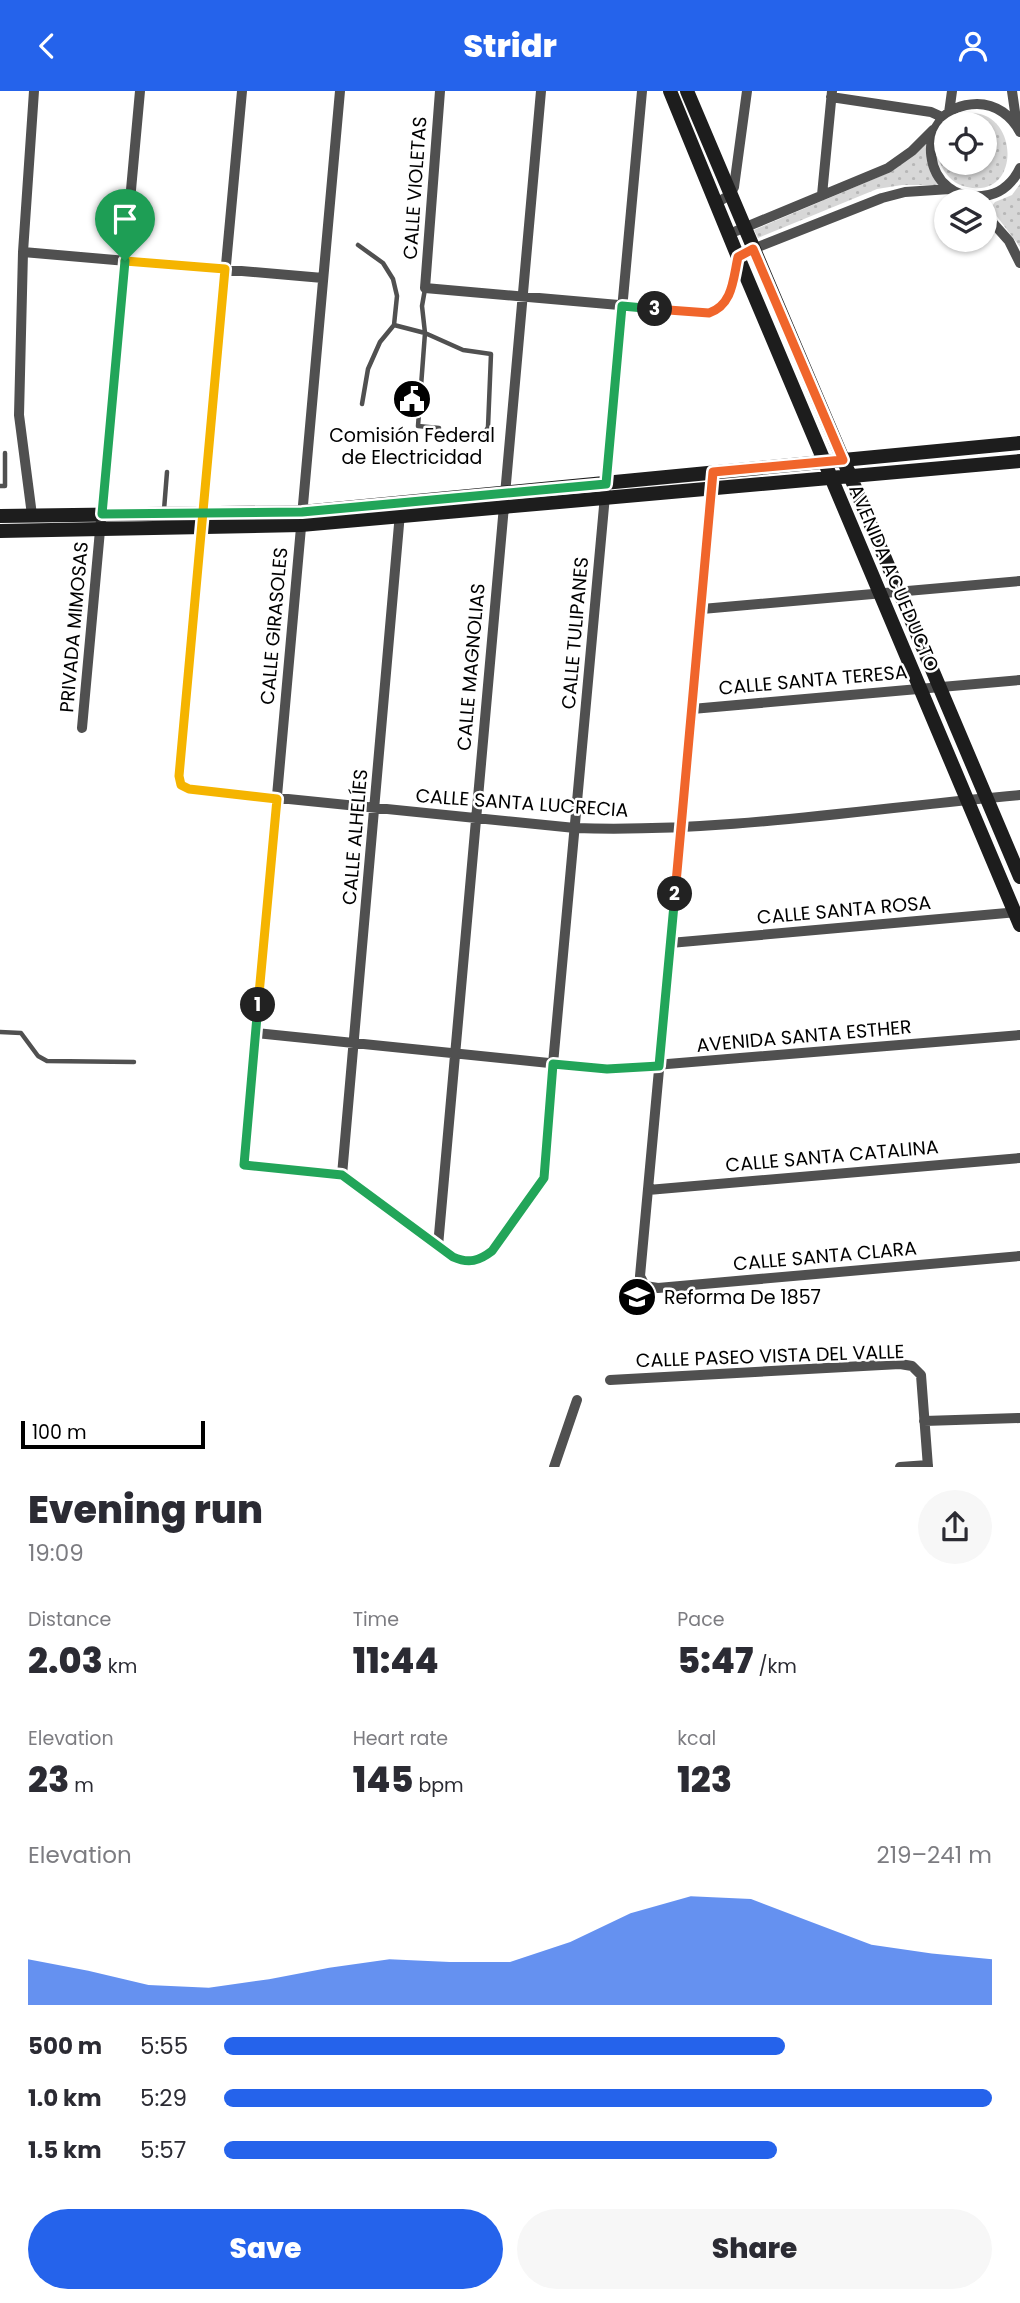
<!DOCTYPE html>
<meta charset="utf-8">
<style>
body{margin:0;font-family:Poppins,sans-serif;background:#f7f7f7;color:#2b2b33;height:100vh;display:flex;flex-direction:column;font-size:26px;white-space:nowrap}
*{box-sizing:border-box;margin:0}
p{font-size:23px;color:#7c7c81}
.icon{flex:none;width:38px;height:38px;fill:none;stroke:currentColor;stroke-width:2;stroke-linecap:round;stroke-linejoin:round}
.map{position:relative;height:1376px;overflow:hidden}
.details{display:flex;flex-direction:column;background:#fff;flex:1}
.details>*{flex:none}
.buttons{position:absolute;left:934px;top:21px;display:grid;gap:14px}
.buttons a{display:grid;place-items:center;width:63px;height:63px;border-radius:50%;background:#fff;box-shadow:0 2px 5px #0004;font-size:35px}
.scale{position:absolute;left:21px;bottom:18px;width:184px;box-sizing:border-box;padding-left:7px;border:4px solid #000;border-top:0;font-size:19px;line-height:24px;white-space:nowrap;color:#000;-webkit-text-stroke:5px #fff;paint-order:stroke}
.pin{position:absolute;display:grid;place-items:center;width:60px;height:60px;color:#fff;margin:-72px -30px;border-radius:50% 50% 50% 0;rotate:-45deg;box-shadow:0 0 7px #0007}
.pin .icon{rotate:45deg}
.km{position:absolute;width:35px;height:35px;margin:-18px;border-radius:50%;background:#222;color:#fff;font-size:19px;line-height:35px;text-align:center}
.round{display:grid;place-items:center;flex:none;width:74px;height:74px;border-radius:37px;background:#f7f7f7}
.head{display:flex;align-items:center;justify-content:space-between;height:119px;padding:0 28px}
h1{font-size:38px;font-weight:800;line-height:52px}
.metrics{display:grid;grid-template-columns:repeat(3,1fr);gap:10px;height:119px;padding:7px 28px}
.metrics div{display:grid;align-content:center}
.metrics b{font-size:35px;font-weight:800}
.metrics small{font-size:19px;font-weight:400}
.metrics p{font-size:19px}
.chart{height:196px;padding:14px 28px}
.chart p{display:flex;justify-content:space-between}
.chart svg{width:100%;height:126px;margin-top:7px;fill:#2563eb;opacity:.7}
.action{display:flex;gap:14px;margin-top:auto;padding:14px 28px}
.action a{flex:1;height:80px;border-radius:42px;background:#2563eb;color:#fff;font-size:28px;font-weight:800;line-height:80px;text-align:center}
.action a+a{background:#f7f7f7;color:#2b2b33}
ul{padding:0 28px;list-style:none;font-size:23px}
li{display:grid;grid-template-columns:112px 84px 1fr;align-items:center;height:52px}
li i{height:18px;border-radius:9px;background:#2563eb}
header{display:flex;justify-content:space-between;align-items:center;height:91px;padding:0 28px;background:#2563eb;color:#fff;font-size:32px;font-weight:800}
.map>svg:first-child{display:block}
.grass{fill:url(#grass-dots)}
.lines{fill:none;stroke-linecap:round;stroke-linejoin:round}
.lane{stroke:#505050;stroke-width:4.5}
.street{stroke:#505050;stroke-width:10}
.secondary{stroke:#1d1d1d;stroke-width:14}
.split-1-casing{stroke:#fff;stroke-width:14}
.split-2-casing{stroke:#fff;stroke-width:14}
.split-3-casing{stroke:#fff;stroke-width:14}
.split-4-casing{stroke:#fff;stroke-width:14}
.split-1{stroke:#f5b400;stroke-width:9}
.split-2{stroke:#22a559;stroke-width:9}
.split-3{stroke:#f0652b;stroke-width:9}
.split-4{stroke:#22a559;stroke-width:9}
.labels{text-anchor:middle;dominant-baseline:central;stroke-width:5;stroke-linejoin:round;paint-order:stroke}
.street-label{font-size:19px;fill:#000;stroke:#fff}
.poi-label{font-size:19px;fill:#000;stroke:#fff}
</style>
<header><svg class="icon" aria-label="back" viewBox="0 0 24 24"><path d="M15 5l-7 7 7 7"/></svg>Stridr<svg class="icon" aria-label="person" viewBox="0 0 24 24"><circle cx="12" cy="8" r="4"/><path d="M4 21q1-7 8-7t8 7"/></svg></header>
<div class="map">
<svg width="1020" height="1376" viewBox="0 0 1020 1376">
<defs>
<pattern id="grass-dots" width="8" height="8" patternUnits="userSpaceOnUse" patternTransform="scale(1.75)"><rect width="8" height="8" fill="#d7d7d7"/><path d="M2 2h.1M6 6h.1" fill="none" stroke="#b7b7b7" stroke-width="1.8" stroke-linecap="round"/></pattern>
</defs>
<rect width="100%" height="100%" fill="#fff"/>
<path class="grass" d="M973,22C1020,24 1020,109 967,96C956,94 947,86 942,76C935,63 938,47 947,36V72H985V33H949L956,27Z
M928,49L942,94H902L877,98L758,147L754,139L888,82Z
M1020,93V156L995,123L992,115L995,111L1012,104Z"/>
<g class="lines">
<path class="lane" d="M358,154L383,172L393,188L397,205L394,234L380,251L368,278L362,313
M425,198L422,215L425,242L418,335L439,337
M394,234L425,242L463,259L491,263L488,336L484,343
M0,395H5V362
M164,419L167,381
M0,941L21,942L38,965L47,970L134,971"/>
<path class="street" d="M242,0L179,685L181,694L189,698L575,737C723,742 872,717 1020,704
M340,0L244,1074L342,1084L453,1166C469,1173 479,1170 492,1160L544,1087L553,973L642,0
M440,0L425,197L710,222C733,214 733,188 738,166L753,158L882,107L905,101L950,98
M1012,0L1017,35
M831,6L931,21L944,27
M949,22L952,0
M1020,41C1012,25 996,13 977,13C909,14 919,119 989,104C1003,101 1014,90 1020,77
M822,104L832,0
M716,112L730,104L734,96L747,0
M985,123L1009,150L1020,172
M729,143L888,77L912,60L933,39
M23,161L323,187
M713,392L640,1185L645,1195L658,1197L1020,1165
M32,424L19,324L23,161L34,0
M702,518L1020,490
M692,618L1020,589
M82,637L140,0
M670,852L1019,821
M256,942L607,978L1020,944
M342,1084L400,422
M648,1099L1020,1067
M438,1155L541,0
M610,1289L900,1273L912,1275L921,1284L928,1376
M924,1330L1020,1327
M554,1376L577,1309
M900,1376L928,1374"/>
<path class="secondary" d="M670,0L738,166L1020,834
M687,0L1020,786
M0,425L302,421L1020,352
M0,440L301,434L1020,370"/>
</g>
<g class="lines">
<defs>
<path id="split-1" d="M125,170L225,178L179,685L181,694L189,698L277,708L258,914"/>
<path id="split-2" d="M258,914L244,1074L342,1084L453,1166C469,1173 479,1170 492,1160L544,1087L553,973L607,978L659,975L675,803"/>
<path id="split-3" d="M655,218L709,222C733,214 733,188 738,166L753,158L843,369L713,381L675,803"/>
<path id="split-4" d="M125,170L102,423L302,421L606,393L622,215L655,218"/>
</defs>
<use href="#split-1" class="split-1-casing"/>
<use href="#split-2" class="split-2-casing"/>
<use href="#split-3" class="split-3-casing"/>
<use href="#split-4" class="split-4-casing"/>
<use href="#split-1" class="split-1"/>
<use href="#split-2" class="split-2"/>
<use href="#split-3" class="split-3"/>
<use href="#split-4" class="split-4"/>
</g>
<defs>
<symbol id="civic-disc" viewBox="-11 -11 22 22"><circle r="9.5" fill="#000" stroke="#fff"/><path d="M-.6-6.5H3V-4.5H.6V-3L4-1V1h2V6H-6V1h2V-1L-.6-3ZM-1.2 2.5V6h2.4V2.5Z" fill="#fff"/></symbol>
<symbol id="school-disc" viewBox="-11 -11 22 22"><circle r="9.5" fill="#000" stroke="#fff"/><path d="M0-5L7-2L0 1L-7-2ZM-4 1L0 2.5L4 1V4Q0 6-4 4Z" fill="#fff"/></symbol>
</defs>
<g fill-rule="evenodd">
<use href="#civic-disc" x="390" y="286" width="44" height="44"/>
<use href="#school-disc" x="615" y="1184" width="44" height="44"/>
</g>
<g class="labels">
<g class="street-label">
<text transform="translate(415 97) rotate(-86)">CALLE VIOLETAS</text>
<text transform="translate(894 487) rotate(67)">AVENIDA ACUEDUCTO</text>
<text transform="translate(274 535) rotate(-85)">CALLE GIRASOLES</text>
<text transform="translate(74 536) rotate(-85)">PRIVADA MIMOSAS</text>
<text transform="translate(575 542) rotate(-85)">CALLE TULIPANES</text>
<text transform="translate(471 576) rotate(-85)">CALLE MAGNOLIAS</text>
<text transform="translate(813 589) rotate(-5)">CALLE SANTA TERESA</text>
<text transform="translate(522 712) rotate(4)">CALLE SANTA LUCRECIA</text>
<text transform="translate(355 746) rotate(-85)">CALLE ALHELÍES</text>
<text transform="translate(844 819) rotate(-5)">CALLE SANTA ROSA</text>
<text transform="translate(804 945) rotate(-5)">AVENIDA SANTA ESTHER</text>
<text transform="translate(832 1065) rotate(-5)">CALLE SANTA CATALINA</text>
<text transform="translate(825 1165) rotate(-5)">CALLE SANTA CLARA</text>
<text transform="translate(770 1265) rotate(-2)">CALLE PASEO VISTA DEL VALLE</text>
</g>
<g class="poi-label">
<text x="412" y="344">Comisión Federal<tspan x="412" dy="22">de Electricidad</tspan></text>
<text x="664" y="1206" text-anchor="start">Reforma De 1857</text>
</g>
</g>
</svg>
<div class="buttons">
<a><svg class="icon" aria-label="locate" viewBox="0 0 24 24"><circle cx="12" cy="12" r="6"/><path d="M12 2v4M12 18v4M2 12h4M18 12h4"/></svg></a>
<a><svg class="icon" aria-label="layers" viewBox="0 0 24 24"><path d="M12 4l9 5-9 5-9-5zM3 14l9 5 9-5"/></svg></a>
</div>
<div class="scale">100 m</div>
<div class="pin" style="left:125px;top:170px;background:#1e9e55"><svg class="icon" aria-label="arrive" viewBox="0 0 24 24"><path d="M6 21V4h12l-3 4 3 4H6"/></svg></div>
<b class="km" style="left:258px;top:914px">1</b>
<b class="km" style="left:675px;top:803px">2</b>
<b class="km" style="left:655px;top:218px">3</b>
</div>
<section class="details">
<div class="head"><div><h1>Evening run</h1><p>19:09</p></div><a class="round"><svg class="icon" aria-label="share" viewBox="0 0 24 24"><path d="M12 15V3M7 8l5-5 5 5M5 13v7h14v-7"/></svg></a></div>
<div class="metrics">
<div><p>Distance</p><b>2.03<small> km</small></b></div>
<div><p>Time</p><b>11:44</b></div>
<div><p>Pace</p><b>5:47<small> /km</small></b></div>
</div>
<div class="metrics">
<div><p>Elevation</p><b>23<small> m</small></b></div>
<div><p>Heart rate</p><b>145<small> bpm</small></b></div>
<div><p>kcal</p><b>123</b></div>
</div>
<div class="chart"><p><span>Elevation</span>219–241 m</p>
<svg viewBox="0 0 160 44" preserveAspectRatio="none"><path d="M0 44V28L10 32L20 37L30 38L40 35L50 31L60 28L70 29L80 29L90 22L100 12L110 6L120 7L130 15L140 23L150 26L160 28V44z"/></svg>
</div>
<ul>
<li><b>500 m</b>5:55<i style="width:73%"></i></li>
<li><b>1.0 km</b>5:29<i style="width:100%"></i></li>
<li><b>1.5 km</b>5:57<i style="width:72%"></i></li>
</ul>
<div class="action"><a>Save</a><a>Share</a></div>
</section>
